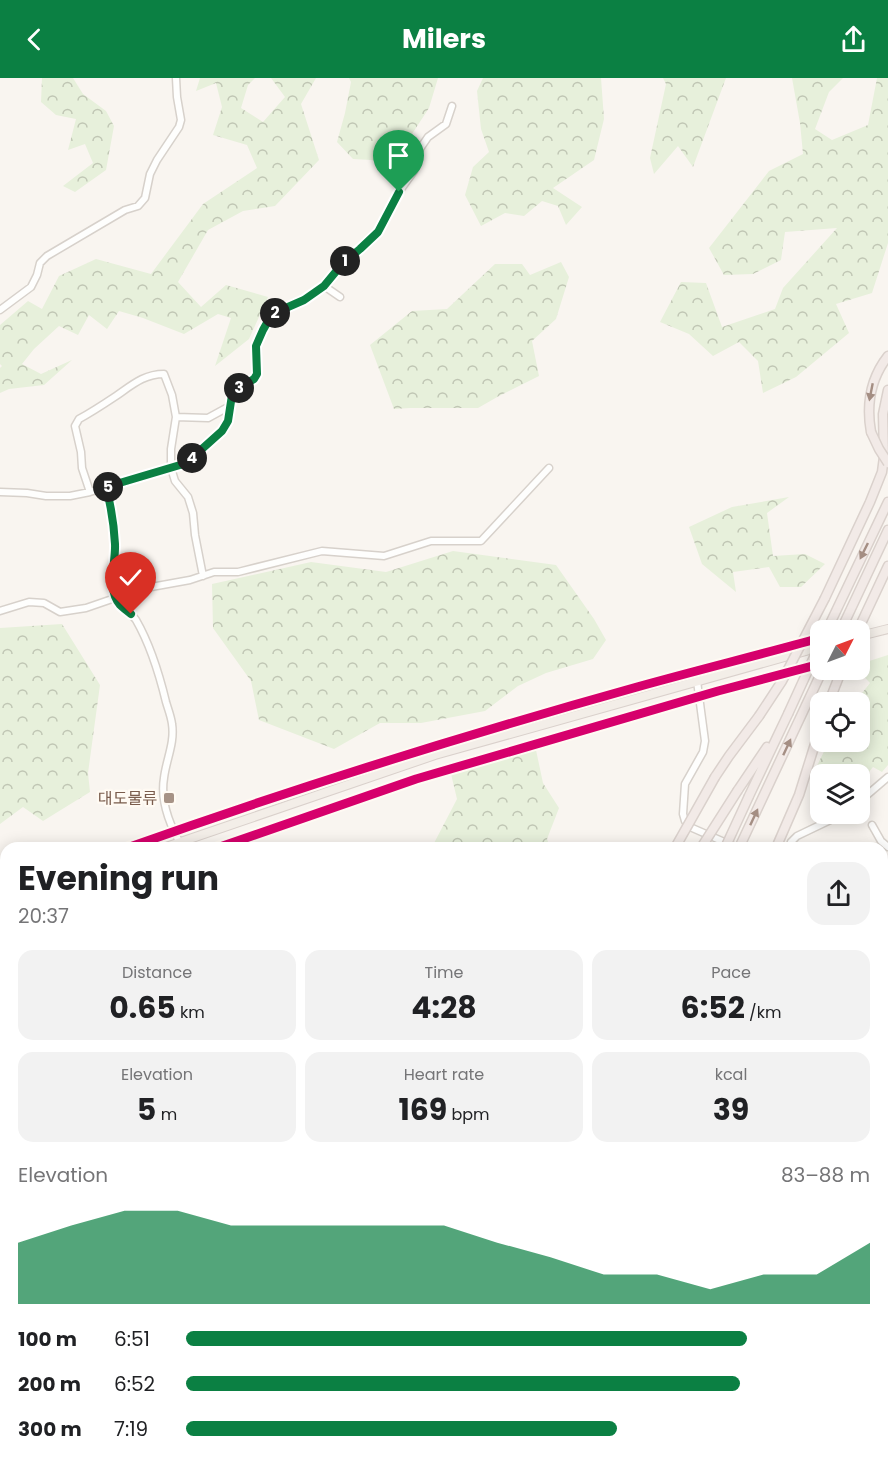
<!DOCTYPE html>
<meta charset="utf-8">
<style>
body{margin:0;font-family:Poppins,"Noto Sans KR",sans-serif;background:#f2f2f2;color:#202124;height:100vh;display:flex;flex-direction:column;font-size:22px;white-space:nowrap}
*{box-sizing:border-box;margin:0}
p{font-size:20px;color:#757577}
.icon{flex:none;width:33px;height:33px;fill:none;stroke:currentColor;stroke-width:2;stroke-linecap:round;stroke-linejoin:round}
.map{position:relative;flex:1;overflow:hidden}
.side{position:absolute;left:0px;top:764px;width:888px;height:622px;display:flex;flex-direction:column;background:#fff;border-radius:18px 18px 0 0;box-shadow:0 3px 15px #0003}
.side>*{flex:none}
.needle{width:39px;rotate:48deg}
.fabs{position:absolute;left:810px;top:542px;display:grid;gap:12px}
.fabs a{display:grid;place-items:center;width:60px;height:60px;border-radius:12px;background:#fff;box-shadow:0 3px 15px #0003;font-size:30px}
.pin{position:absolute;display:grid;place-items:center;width:51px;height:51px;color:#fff;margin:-62px -26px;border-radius:50% 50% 50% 0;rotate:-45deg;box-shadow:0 0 6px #0007}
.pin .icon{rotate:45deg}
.km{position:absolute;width:30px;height:30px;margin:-15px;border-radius:50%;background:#222;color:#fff;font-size:16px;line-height:30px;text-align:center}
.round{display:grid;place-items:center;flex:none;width:63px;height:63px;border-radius:18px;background:#f2f2f2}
.overview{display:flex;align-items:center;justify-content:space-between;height:102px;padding:0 18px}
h1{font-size:33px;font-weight:700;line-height:45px}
.stats{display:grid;grid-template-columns:repeat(3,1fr);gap:9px;height:102px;padding:6px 18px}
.stats div{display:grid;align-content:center;border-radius:15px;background:#f2f2f2;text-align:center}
.stats b{font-size:30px;font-weight:700}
.stats small{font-size:16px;font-weight:400}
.stats p{font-size:16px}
.chart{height:168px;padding:12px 18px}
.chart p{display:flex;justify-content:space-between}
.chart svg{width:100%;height:108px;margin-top:6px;fill:#0b8043;opacity:.7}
ul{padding:0 18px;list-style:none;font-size:20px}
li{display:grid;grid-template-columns:96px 72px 1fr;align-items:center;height:45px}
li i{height:15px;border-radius:8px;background:#0b8043}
header{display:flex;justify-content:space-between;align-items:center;height:78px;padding:0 18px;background:#0b8043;color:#fff;font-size:27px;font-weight:700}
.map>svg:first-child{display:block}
.grass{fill:url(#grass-tufts)}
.forest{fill:url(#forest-crowns)}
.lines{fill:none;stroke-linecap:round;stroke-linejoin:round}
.minor-casing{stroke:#d7d1cb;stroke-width:9}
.major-casing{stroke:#dad1cc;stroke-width:10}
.highway-casing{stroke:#dad1cc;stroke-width:11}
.minor{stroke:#fefefd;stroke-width:6}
.major{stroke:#f3eee8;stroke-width:8}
.highway{stroke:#f2eae7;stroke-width:8}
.highway-bridge-casing{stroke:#dad1cc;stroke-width:11;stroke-linecap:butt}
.highway-bridge{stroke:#f2eae7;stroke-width:8}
.cycleway-casing{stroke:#fffaf3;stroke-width:13}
.cycleway{stroke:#d6006c;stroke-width:9}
.oneway{fill:#a48e83}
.route-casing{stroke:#fff;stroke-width:12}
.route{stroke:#0b8043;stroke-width:8}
.poi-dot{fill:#a69286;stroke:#fffaf3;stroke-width:2}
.labels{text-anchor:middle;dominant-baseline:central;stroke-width:4.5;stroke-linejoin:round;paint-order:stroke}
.poi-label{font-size:16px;fill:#7a5c4d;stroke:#fffaf3;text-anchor:end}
</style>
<header><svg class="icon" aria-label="back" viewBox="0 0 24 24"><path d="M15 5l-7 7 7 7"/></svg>Milers<svg class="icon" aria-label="share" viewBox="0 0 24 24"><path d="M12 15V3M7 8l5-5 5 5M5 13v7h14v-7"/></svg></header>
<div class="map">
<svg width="888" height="1385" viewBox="0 0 888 1385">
<defs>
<pattern id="grass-tufts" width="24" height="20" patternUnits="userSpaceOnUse" patternTransform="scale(1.5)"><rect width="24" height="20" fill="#e7f0db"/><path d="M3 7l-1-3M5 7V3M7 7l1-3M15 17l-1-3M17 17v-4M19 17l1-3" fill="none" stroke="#c0c6b4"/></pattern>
<pattern id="forest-crowns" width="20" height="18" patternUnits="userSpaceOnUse" patternTransform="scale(1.5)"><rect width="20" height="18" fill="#e7f0db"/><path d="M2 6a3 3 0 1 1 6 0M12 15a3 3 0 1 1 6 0" fill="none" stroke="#c0c6b4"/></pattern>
</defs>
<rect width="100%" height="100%" fill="#f9f5f0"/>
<path class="grass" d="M888,1201V1297L886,1299L888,1328L882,1334V1204Z"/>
<path class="forest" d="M42,0H73L83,16L106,33L114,48L106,92L75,114L63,108L93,85L85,66L68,72L76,41L56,37L41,24Z
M200,0H255L248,7L241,30L263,44L285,19L271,0H316L301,26L319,82L275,128L243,133L208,152L178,204L201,229L226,207L268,219L249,261L215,288L231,240L218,236L184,256L143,240L119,233L107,251L89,237L78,257L59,248L34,271L22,286L41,296L72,282L44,307L9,311L0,315V290L2,288L0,286V247L28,223L42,231L59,198L96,181L151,196L203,126L257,90L247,67L213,57L222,29L216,5L196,13Z
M349,0H438L429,30L410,59L393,66L389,83L353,81L337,64L345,35L351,4Z
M483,0H601L604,41L594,82L553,110L582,129L566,147L558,128L542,123L524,138L505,135L481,148L465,117L473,89L489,74L481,51L477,13Z
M663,0H726L693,89L678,68L654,96L650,80L666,6Z
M771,0H843L829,14L815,51L832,62L868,47L877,0H888V165L872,215L836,226L849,255L796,299L763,315L758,283L739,264L713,278L689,256L660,244L681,204L706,205L722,249L775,231L783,210L837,150L785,154L781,182L753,196L724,197L709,170L769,93L803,76L800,45L792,0Z
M561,184L569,199L556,241L532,263L539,298L499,318L478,330H410L394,331L370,267L412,233L447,231L495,186H522L530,197Z
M789,419L767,435L773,478L805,476L825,486L801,509H780L769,489L733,494L736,514L702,486L689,449L732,429Z
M453,473L556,487L594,541L606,562L593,581L546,595L518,608L485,633L421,645H380L334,671L259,642L251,603L213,550L212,506L311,484L386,494Z
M62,546L100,607L88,695L90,714L43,743L23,729L0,746V550Z
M888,577V687L882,694L873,689L860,705V696H820V715L816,690L829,663H860V624H855L870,605L857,591H860V586Z
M536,672L543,705L559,730L547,761L550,769H432L457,721L451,696Z
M888,1026V1197L882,1199V1035Z
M549,1380H693L687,1385H546Z"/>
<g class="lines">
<defs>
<path id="minor" d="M324,208L340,219
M0,232L31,209L37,197L40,185L47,178L125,132L138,128L145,120L150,96L157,82L179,49L181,42L177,19L176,0
M176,339L208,340L230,328
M106,409C111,429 115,448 115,468C116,486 109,500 115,518C118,529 130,533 136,542C151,568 159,595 166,624C168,631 171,638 172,646C175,665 166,682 164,700C160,724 171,750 183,770
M0,414L27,415L46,418H70L90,414L180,387L193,379L211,363L226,348L232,317L237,311L254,301L257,295L256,268L263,252L272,236L304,222L315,215L324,208L343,185L360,171L378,154L399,114L414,93L415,78L428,59L446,46L452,28
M90,414L82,390L81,374L75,348L79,341C92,334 104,326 116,318C132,307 144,296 164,296L172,317L176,339L171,371V390L175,403L188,419L193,435L195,457L203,498
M0,533L29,524L44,525L60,534L86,530L115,520L129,513L190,502L214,494H238L322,473L384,478L431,463H481L549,390
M697,603L705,663L703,674L685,706L683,736L685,743L690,749L738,770
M860,723L888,699
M872,747L881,763L888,769
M789,770L791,764L797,758L845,735
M882,891L888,889
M0,983L6,981
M0,1211L6,1217
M174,1380L178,1385"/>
<path id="major" d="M860,558L888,551
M163,770L435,677L820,569
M0,827L6,825
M0,1348L6,1351
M56,1380L68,1385"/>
<path id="highway" d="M871,354C866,326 870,301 888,278
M825,520L870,424L882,394L884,379L883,336L888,312
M827,552L888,424
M841,552L888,452
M858,552L888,488
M829,624L842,591
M715,699L729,678L759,638
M738,712L767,669
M749,718L788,636
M739,770L823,591
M776,770L799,717L820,650
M10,1380L18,1385
M393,1385L397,1380
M415,1385L416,1380
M436,1385L438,1380
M452,1385L455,1380
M503,1385L504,1380"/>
</defs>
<use href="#minor" class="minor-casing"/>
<use href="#major" class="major-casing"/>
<use href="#highway" class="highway-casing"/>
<use href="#minor" class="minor"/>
<use href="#major" class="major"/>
<use href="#highway" class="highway"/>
<defs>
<path id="highway-bridge" d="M871,354L879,371L888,385
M788,636L820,566
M759,638L782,603L825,520
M675,770L715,699
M701,770L738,712
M725,770L749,718"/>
</defs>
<use href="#highway-bridge" class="highway-bridge-casing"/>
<use href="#highway-bridge" class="highway-bridge"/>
<defs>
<path id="cycleway" d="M127,770C295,710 465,657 637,609C698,592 759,577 820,560
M217,770L416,701L718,613L820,586"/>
</defs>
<use href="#cycleway" class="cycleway-casing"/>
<use href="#cycleway" class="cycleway"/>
</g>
<defs><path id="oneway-solid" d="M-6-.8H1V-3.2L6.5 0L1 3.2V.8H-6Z" transform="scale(1.5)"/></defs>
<g class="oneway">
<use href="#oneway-solid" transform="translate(871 314) rotate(101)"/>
<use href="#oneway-solid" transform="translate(864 473) rotate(116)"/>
<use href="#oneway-solid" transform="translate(787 669) rotate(-65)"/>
<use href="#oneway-solid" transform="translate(754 739) rotate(-65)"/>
</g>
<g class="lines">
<defs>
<path id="route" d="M131,536C127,533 123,530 120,527C106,510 116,485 115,466C114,447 111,428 106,409L180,387L193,379L222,353L228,343L232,317L237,311L254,301L257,296L256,268L263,252L272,236L304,222L324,208L343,185L360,171L378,154L399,114"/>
</defs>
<use href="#route" class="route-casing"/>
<use href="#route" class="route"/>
</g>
<rect class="poi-dot" x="163" y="714" width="12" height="12" rx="3"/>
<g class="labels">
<g class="poi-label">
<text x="157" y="720">대도물류</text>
</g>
</g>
</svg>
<div class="fabs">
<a><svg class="needle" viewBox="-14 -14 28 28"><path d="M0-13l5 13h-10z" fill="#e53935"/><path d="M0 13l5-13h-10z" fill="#757577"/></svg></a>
<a><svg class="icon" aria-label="locate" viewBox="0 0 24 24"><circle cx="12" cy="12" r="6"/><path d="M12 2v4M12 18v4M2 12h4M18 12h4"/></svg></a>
<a><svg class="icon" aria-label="layers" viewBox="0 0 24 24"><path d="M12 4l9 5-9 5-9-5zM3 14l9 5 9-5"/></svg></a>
</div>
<div class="pin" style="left:399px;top:114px;background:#1e9e55"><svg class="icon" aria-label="arrive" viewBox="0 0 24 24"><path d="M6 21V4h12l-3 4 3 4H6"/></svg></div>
<div class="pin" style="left:131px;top:536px;background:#d93025"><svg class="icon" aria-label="check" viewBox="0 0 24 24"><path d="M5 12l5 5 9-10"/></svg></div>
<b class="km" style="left:345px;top:183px">1</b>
<b class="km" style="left:275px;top:235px">2</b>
<b class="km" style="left:239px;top:310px">3</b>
<b class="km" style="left:192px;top:380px">4</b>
<b class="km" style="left:108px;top:409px">5</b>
<section class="side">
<div class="overview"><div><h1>Evening run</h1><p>20:37</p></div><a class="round"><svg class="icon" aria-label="share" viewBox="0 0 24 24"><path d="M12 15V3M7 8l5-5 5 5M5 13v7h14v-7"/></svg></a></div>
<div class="stats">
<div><p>Distance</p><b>0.65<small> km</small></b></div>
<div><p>Time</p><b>4:28</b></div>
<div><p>Pace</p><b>6:52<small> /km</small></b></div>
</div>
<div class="stats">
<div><p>Elevation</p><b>5<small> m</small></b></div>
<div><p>Heart rate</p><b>169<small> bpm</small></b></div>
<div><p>kcal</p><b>39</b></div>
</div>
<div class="chart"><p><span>Elevation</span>83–88 m</p>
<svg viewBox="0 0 160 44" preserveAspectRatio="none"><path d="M0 44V19L10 12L20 6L30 6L40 12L50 12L60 12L70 12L80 12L90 19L100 25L110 32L120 32L130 38L140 32L150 32L160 19V44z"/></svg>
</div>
<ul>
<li><b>100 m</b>6:51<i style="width:82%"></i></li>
<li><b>200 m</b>6:52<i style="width:81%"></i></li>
<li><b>300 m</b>7:19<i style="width:63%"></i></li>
</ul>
</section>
</div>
